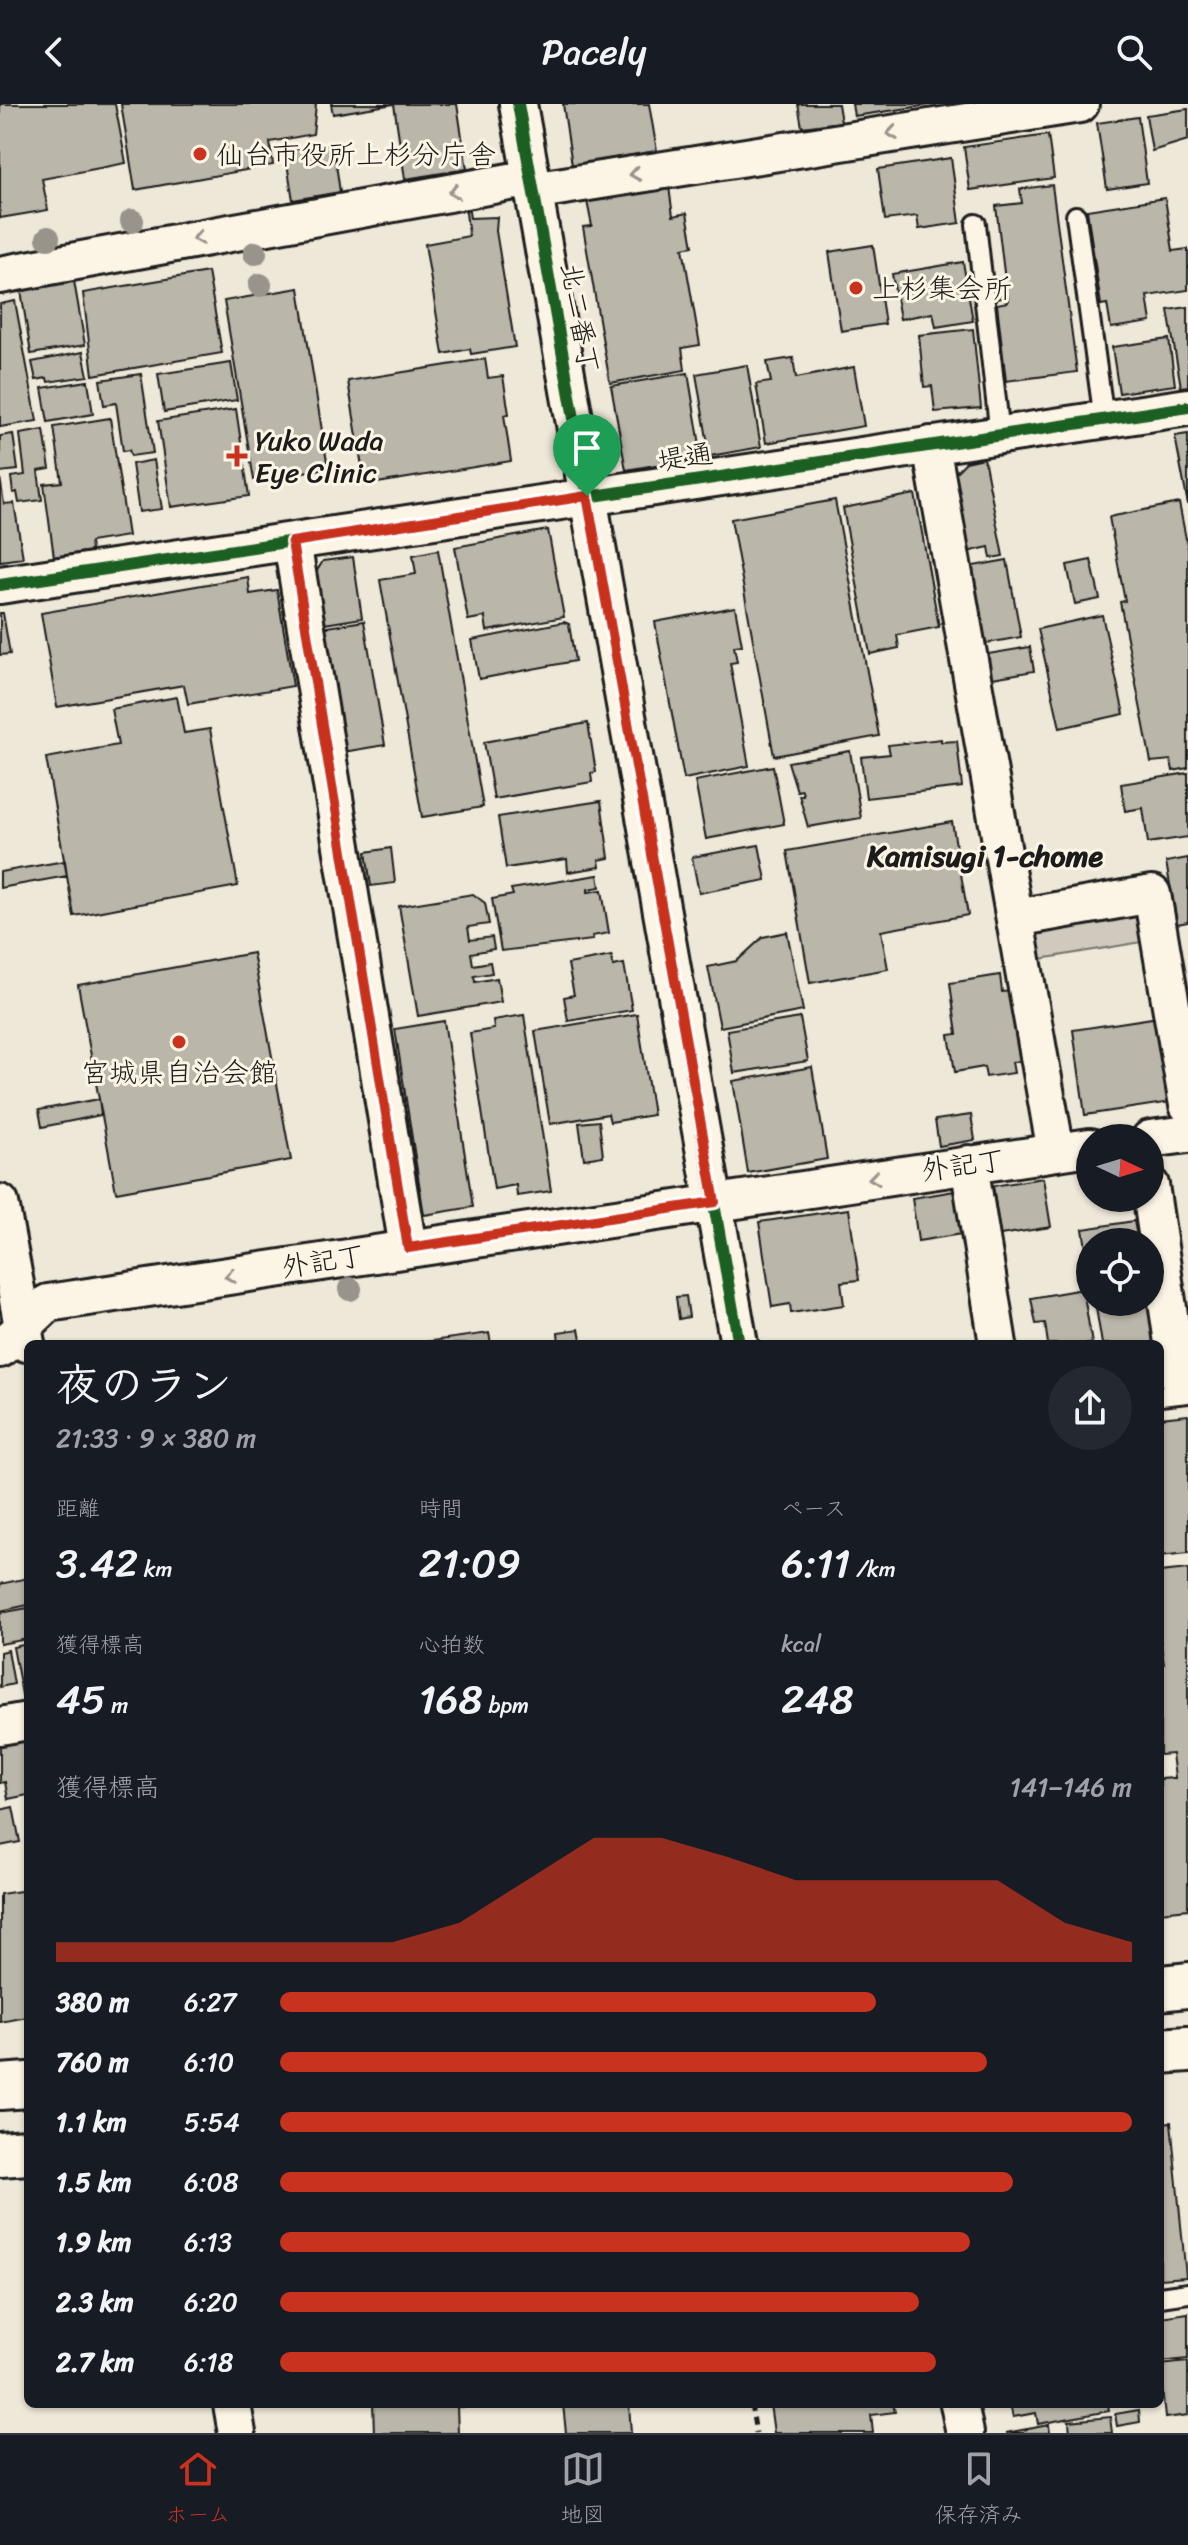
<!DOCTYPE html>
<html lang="ja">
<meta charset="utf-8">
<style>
body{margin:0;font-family:Sriracha,"Klee One",sans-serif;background:#242831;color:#f1f3f6;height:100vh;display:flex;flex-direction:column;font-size:30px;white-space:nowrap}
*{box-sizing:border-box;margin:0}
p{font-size:26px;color:#9ea1a6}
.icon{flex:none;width:44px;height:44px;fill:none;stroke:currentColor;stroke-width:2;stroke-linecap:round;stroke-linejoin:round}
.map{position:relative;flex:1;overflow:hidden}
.side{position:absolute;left:24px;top:1236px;width:1140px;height:1068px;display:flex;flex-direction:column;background:#171b24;border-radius:12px;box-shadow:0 2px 6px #0004}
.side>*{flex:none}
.needle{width:52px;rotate:94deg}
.fabs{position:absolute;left:1076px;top:1020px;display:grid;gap:16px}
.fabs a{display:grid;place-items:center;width:88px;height:88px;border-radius:50%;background:#171b24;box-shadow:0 2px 6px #0004;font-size:40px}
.pin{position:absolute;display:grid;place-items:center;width:68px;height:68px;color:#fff;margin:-82px -34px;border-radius:50% 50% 50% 0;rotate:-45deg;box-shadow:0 0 8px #0007}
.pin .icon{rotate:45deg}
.round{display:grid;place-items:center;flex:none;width:84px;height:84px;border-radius:42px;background:#242831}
.head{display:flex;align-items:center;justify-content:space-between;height:136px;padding:0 32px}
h1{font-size:44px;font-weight:600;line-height:60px}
.stats{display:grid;grid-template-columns:repeat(3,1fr);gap:12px;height:136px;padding:8px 32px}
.stats div{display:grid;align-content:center}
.stats b{font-size:40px;font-weight:600}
.stats small{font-size:22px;font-weight:400}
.stats p{font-size:22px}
.chart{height:224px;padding:16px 32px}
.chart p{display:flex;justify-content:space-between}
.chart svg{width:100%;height:144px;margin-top:8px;fill:#c8321e;opacity:.7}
ul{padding:0 32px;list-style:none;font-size:26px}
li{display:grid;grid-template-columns:128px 96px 1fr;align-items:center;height:60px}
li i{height:20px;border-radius:10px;background:#c8321e}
header{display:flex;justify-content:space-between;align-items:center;height:104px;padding:0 32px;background:#171b24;font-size:36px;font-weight:600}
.menu{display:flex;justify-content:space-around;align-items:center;height:112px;border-top:2px solid #363941;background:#171b24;font-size:22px;color:#9ea1a6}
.menu a{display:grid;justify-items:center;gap:4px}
.menu .selected{color:#c8321e}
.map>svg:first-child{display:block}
.green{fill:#cfcabd;stroke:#76736c;stroke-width:2}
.building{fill:#bab6aa;stroke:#1c1c1c;stroke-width:2}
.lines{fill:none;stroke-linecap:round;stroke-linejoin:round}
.service-casing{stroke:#1c1c1c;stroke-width:24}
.minor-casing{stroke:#1c1c1c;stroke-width:42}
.tertiary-casing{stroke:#1c1c1c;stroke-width:50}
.path{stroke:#1c1c1c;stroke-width:5;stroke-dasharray:8 6;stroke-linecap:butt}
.service{stroke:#fcf5e5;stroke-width:18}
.minor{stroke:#fcf5e5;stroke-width:36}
.tertiary{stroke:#fcf5e5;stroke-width:44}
.cycleway-casing{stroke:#fcf5e5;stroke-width:17}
.cycleway{stroke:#1b5e20;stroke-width:12}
.tree{fill:#98948b}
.oneway{stroke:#97938b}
.route-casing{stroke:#fff;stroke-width:16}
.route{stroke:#c8321e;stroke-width:10}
.poi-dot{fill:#c8321e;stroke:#fcf5e5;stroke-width:3}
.labels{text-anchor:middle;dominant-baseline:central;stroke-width:6;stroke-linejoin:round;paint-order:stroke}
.poi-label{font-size:28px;fill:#1c1c1c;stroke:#fcf5e5;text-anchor:start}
.street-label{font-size:28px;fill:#1c1c1c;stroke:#fcf5e5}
.neighbourhood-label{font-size:30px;font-weight:bold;fill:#1c1c1c;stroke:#fcf5e5}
</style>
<header><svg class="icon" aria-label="back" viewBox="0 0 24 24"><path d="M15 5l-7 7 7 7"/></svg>Pacely<svg class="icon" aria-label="search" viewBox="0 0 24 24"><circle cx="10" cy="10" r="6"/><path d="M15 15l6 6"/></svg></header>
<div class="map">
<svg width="1188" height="2329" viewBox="0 0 1188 2329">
<rect width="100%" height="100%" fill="#eee8d9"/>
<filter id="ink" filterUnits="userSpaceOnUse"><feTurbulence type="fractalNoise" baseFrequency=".0125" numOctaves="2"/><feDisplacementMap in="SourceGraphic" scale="16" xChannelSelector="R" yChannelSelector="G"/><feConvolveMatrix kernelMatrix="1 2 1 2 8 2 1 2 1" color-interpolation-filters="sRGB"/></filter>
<g filter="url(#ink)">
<path class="green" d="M1149,806L1154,836L1034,856L1032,841L1043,826Z"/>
<path class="building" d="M0,0H115L126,59L42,75L48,106L0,114Z
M121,0H316L313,30L270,38L273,61L135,86Z
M331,0H457L467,65L405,75L394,0L333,10Z
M563,0H649L657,47L572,61Z
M798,0H838L841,18L802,23Z
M852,0H936L854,12Z
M1188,5V36L1152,47L1146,11Z
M1138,13L1147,79L1107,85L1097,19Z
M1048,31L1054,74L970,86L964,43Z
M333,39L340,88L293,96L285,47Z
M951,54L960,119L919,125L917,112L885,116L878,65Z
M1052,81L1077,268L1006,277L997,200L1008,198V193L995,195L993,179L1005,177L996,102L1022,99L1020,85Z
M669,83L673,112L687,109L693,142L683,144L700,241L682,244L685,266L610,279L583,123L592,122L587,97Z
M1165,94L1173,147L1188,145V186L1147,192L1151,218L1111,224L1107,200L1101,201L1087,106Z
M465,101H468L470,114L497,113L496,127L515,243L471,250L470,245L443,250L425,140L469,132Z
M873,141L885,220L841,227L829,148Z
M963,158L973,217L936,223L933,209L900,215L892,170Z
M208,168L222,249L93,271L83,189Z
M74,177L85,241L31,250L21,186Z
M299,184L328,364L254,376L224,197Z
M15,197L37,317L0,323V200Z
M1188,203V282L1181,283L1168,206Z
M973,225L981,304L935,308L932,282L924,283L919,231Z
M1169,235L1175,281L1119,289L1112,243Z
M83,248L88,272L48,278L47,274L36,276L32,258Z
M793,254L796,274L854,263L864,322L766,339L756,280L771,278L767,258Z
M485,255L488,274L503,272L509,310L504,311L511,357L365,381L348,277Z
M231,259L237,296L164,308L158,270Z
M747,261L761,343L710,352L696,270Z
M688,269L702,353L626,366L611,282Z
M141,270L153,349L131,352L129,346L123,347L116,299L104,301L100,276Z
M88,277L93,310L48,318L42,284Z
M236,305L249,392L171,403L158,317Z
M110,314L128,432L90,438L91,447L54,453L44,380L62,378L54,323Z
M44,326L50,365L38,367L42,396L19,399L17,388L13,389L11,373L25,371L20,330Z
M13,330L18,366L0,368V332Z
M1188,330V401L1175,332Z
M984,354L1003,452L991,454L989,443L962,449L947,377L966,358Z
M154,356L162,405L139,408L132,360Z
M0,373L4,400L14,399L23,454L0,457Z
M915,390L939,523L897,531L899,544L870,550L843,404Z
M835,396L879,632L774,652L731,415Z
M1179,399L1188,445V664L1173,667L1171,656L1151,658L1120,498L1125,497L1109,413Z
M548,426L564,513L487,527L485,513L468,516L455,443Z
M438,446L483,703L422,713L380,476L416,470L413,451Z
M353,453L362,514L318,521L310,478L323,457Z
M1007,456L1021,533L982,540L968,463Z
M1091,456L1100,495L1075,500L1067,461Z
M248,473L250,490L277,486L293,582L188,600L184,581L57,603L41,509Z
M735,503L742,541L734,542L737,558L730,559L749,662L684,675L655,518Z
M0,509H3L10,550L0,551Z
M1102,511L1124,610L1060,624L1038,525Z
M364,517L385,641L337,649L316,525Z
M564,518L569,520L575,557L479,575L472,536Z
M1030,543L1034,567L986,575L982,551Z
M177,593L184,629L210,625L238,782L74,812L46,654L118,641L111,605Z
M588,619L596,668L591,669L592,678L494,695L484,638Z
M941,635V638L957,637L962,683L866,694L861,653L890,650L888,641Z
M850,647L861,714L808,723L799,691H803L802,686L797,687L788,658Z
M773,662L784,720L706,735L695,677Z
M1188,669V733L1148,739L1143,704L1125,707L1121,680Z
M601,697L609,754L599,756L600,763L568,768L567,755L506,764L498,713Z
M952,718L968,811L881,827L888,865L810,879L787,747Z
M759,741L766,776L699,789L692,753Z
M391,744L395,779L371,782L366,748Z
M1188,754V818L1177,820L1166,758Z
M65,757L67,772L0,784V768Z
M598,771L600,783L588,785V788L602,786L609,829L592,832L593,836L501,847L492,795L513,791L511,785Z
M473,790L485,799L489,820L468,823L470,836L492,833L494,845L471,849L473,861L490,858L492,869L474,872L475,878L497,874L501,898L418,912L399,802Z
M787,828L803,907L720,923L708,863L737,857L763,833Z
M253,849L291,1056L116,1088L78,881Z
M612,852L613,862L624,860L632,906L568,917L564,893L574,891L568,860Z
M1000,871L1002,888L1012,887L1022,957L1012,958L1014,969L986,973L984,963L955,968L949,931L957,930L950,879Z
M637,910L653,1011L610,1018L608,1010L550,1020L535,927Z
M524,911L551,1087L517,1092L516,1081L494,1085L470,929L494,925L493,916Z
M1159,913L1171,998L1085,1011L1073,926Z
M800,914L808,957L734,969L727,926Z
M444,917L473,1103L424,1111L395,925Z
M812,963L827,1055L748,1069L733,977Z
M99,995L101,1011L42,1023L39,1006Z
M971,1011L975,1036L939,1042L935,1016Z
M599,1017L603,1052L584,1055L579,1019Z
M1043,1074L1051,1123L1000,1131L993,1082Z
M955,1087L962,1130L918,1137L912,1094Z
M849,1105L859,1176L841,1178L844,1201L791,1209L790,1200L772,1203L759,1118Z
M1134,1117L1138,1138H1090V1168L1083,1125Z
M1083,1185L1092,1240H1048L1045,1219L1036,1220L1031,1194Z
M686,1192L689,1213L679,1215L676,1193Z
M1095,1198H1147L1155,1240H1102Z
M579,1225L582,1240H559L558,1228Z
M489,1229L491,1240H410Z
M1188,1311V1449L1160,1452V1314Z
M1188,1465V1805L1160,1808V1675L1175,1674L1172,1650L1160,1651V1560H1164L1160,1536V1468Z
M28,1474V1501L0,1507V1480Z
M28,1504V1535L0,1540V1509Z
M28,1540V1605L25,1606L13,1543Z
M8,1546L14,1580L0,1583V1548Z
M28,1633V1691L8,1695L5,1678L0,1679V1638Z
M13,1703L20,1738L0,1742V1706Z
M28,1786V1913L0,1918V1790Z
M1171,2018L1186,2173L1160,2175V2019Z
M1188,2209V2255L1160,2258V2213Z
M1188,2258V2311L1165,2314L1160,2261Z
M373,2300H505L457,2303L458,2329H374Z
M563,2300H629L631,2329H566Z
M770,2300H893L895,2308L871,2311L873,2329H774Z
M996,2300H1108L1109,2307L1038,2320L1036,2309L1013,2313L1010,2301L997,2304Z
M1139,2306L1140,2318L1117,2322L1115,2310Z
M1110,2313L1112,2329H1070L1069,2317Z
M1049,2321L1050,2329H1006Z"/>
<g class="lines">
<defs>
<path id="service" d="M1076,112L1104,316
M976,120L1000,331
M1160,1292L1188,1289
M1160,2193L1188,2189"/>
<path id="minor" d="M518,0L739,1240
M532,87L1080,0
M0,171L531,74
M931,341L1056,1048
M292,438L408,1144
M0,481L1188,303
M1016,814L1152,790L1188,1001
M1150,1035L1188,1030
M969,1060L998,1240
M1150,1081L1178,1273
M0,1099L26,1239
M0,1245L48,1199L1090,1043
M0,1622L28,1617
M232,2300L237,2329
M959,2300L965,2329"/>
<path id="tertiary" d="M1160,1884L1188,1881
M1160,1947L1188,1945
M0,1983L28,1981
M0,2050L28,2048"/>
</defs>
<use href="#service" class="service-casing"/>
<use href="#minor" class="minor-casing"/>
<use href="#tertiary" class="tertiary-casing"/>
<path class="path" d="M751,2300L756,2329"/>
<use href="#service" class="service"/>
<use href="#minor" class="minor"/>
<use href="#tertiary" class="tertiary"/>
<defs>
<path id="cycleway" d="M518,0L739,1240
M0,481L1188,303"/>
</defs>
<use href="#cycleway" class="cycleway-casing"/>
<use href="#cycleway" class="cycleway"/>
</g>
<g class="tree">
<circle cx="132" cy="117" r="12"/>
<circle cx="48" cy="134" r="12"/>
<circle cx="255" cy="149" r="12"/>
<circle cx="260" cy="181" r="12"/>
<circle cx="350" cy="1185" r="12"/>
</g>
<defs><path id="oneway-chevron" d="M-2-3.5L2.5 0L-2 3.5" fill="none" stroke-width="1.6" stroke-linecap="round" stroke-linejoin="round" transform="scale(2)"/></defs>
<g class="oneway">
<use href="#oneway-chevron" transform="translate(892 29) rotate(171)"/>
<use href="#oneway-chevron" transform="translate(635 70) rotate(171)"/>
<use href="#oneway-chevron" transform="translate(454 88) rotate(170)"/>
<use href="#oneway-chevron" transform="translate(198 134) rotate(170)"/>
<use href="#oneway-chevron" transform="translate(874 1074) rotate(172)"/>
<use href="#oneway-chevron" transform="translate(230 1172) rotate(171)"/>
</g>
</g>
<g class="lines" filter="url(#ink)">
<defs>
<path id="route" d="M587,392L715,1098L408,1144L292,438Z"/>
</defs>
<use href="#route" class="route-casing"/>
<use href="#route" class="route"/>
</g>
<g class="poi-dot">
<circle cx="200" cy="50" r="8"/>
<circle cx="856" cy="184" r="8"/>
<path d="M233 340h8v8h8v8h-8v8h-8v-8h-8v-8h8z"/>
<circle cx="179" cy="938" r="8"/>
</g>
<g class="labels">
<g class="poi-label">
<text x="216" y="50">仙台市役所上杉分庁舎</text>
<text x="872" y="184">上杉集会所</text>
<text x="255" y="336">Yuko Wada<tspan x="255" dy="32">Eye Clinic</tspan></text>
<text x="179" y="968" text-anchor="middle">宮城県自治会館</text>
</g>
<g class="street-label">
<text transform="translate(580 214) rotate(80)">北二番丁</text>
<text transform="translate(685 353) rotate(-9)">堤通</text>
<text transform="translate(963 1061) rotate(-8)">外記丁</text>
<text transform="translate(323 1157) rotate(-9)">外記丁</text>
</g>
<g class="neighbourhood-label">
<text x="985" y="752">Kamisugi 1-chome</text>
</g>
</g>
</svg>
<div class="fabs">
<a><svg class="needle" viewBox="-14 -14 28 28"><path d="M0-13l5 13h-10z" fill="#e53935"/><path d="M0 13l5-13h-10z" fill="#9ea1a6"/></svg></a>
<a><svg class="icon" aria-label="locate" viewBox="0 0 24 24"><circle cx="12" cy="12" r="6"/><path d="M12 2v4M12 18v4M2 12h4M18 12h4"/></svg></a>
</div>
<div class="pin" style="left:587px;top:392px;background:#1e9e55"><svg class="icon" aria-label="arrive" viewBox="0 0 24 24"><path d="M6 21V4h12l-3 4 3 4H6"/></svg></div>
<section class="side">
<div class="head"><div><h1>夜のラン</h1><p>21:33 · 9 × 380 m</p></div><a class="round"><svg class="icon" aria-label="share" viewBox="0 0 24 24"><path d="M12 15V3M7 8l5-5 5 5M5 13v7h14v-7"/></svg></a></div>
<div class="stats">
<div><p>距離</p><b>3.42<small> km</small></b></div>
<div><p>時間</p><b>21:09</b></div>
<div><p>ペース</p><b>6:11<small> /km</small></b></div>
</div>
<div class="stats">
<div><p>獲得標高</p><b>45<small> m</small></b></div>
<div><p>心拍数</p><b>168<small> bpm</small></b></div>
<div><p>kcal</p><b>248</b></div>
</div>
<div class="chart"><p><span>獲得標高</span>141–146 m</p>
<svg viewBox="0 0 160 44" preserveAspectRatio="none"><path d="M0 44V38L10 38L20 38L30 38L40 38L50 38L60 32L70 19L80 6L90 6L100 12L110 19L120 19L130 19L140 19L150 32L160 38V44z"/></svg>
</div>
<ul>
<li><b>380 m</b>6:27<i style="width:70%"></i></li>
<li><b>760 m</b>6:10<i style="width:83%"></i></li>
<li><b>1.1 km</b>5:54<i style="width:100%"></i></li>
<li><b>1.5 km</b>6:08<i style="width:86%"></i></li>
<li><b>1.9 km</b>6:13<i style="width:81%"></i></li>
<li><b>2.3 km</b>6:20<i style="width:75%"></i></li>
<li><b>2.7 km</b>6:18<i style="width:77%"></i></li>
</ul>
</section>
</div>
<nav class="menu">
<a class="selected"><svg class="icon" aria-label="home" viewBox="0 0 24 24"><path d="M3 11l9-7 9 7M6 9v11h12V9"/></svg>ホーム</a>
<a><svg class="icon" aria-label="map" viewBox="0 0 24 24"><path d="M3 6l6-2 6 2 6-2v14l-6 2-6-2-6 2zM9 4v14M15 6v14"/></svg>地図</a>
<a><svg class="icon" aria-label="saved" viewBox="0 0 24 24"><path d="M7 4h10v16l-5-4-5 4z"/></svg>保存済み</a>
</nav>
